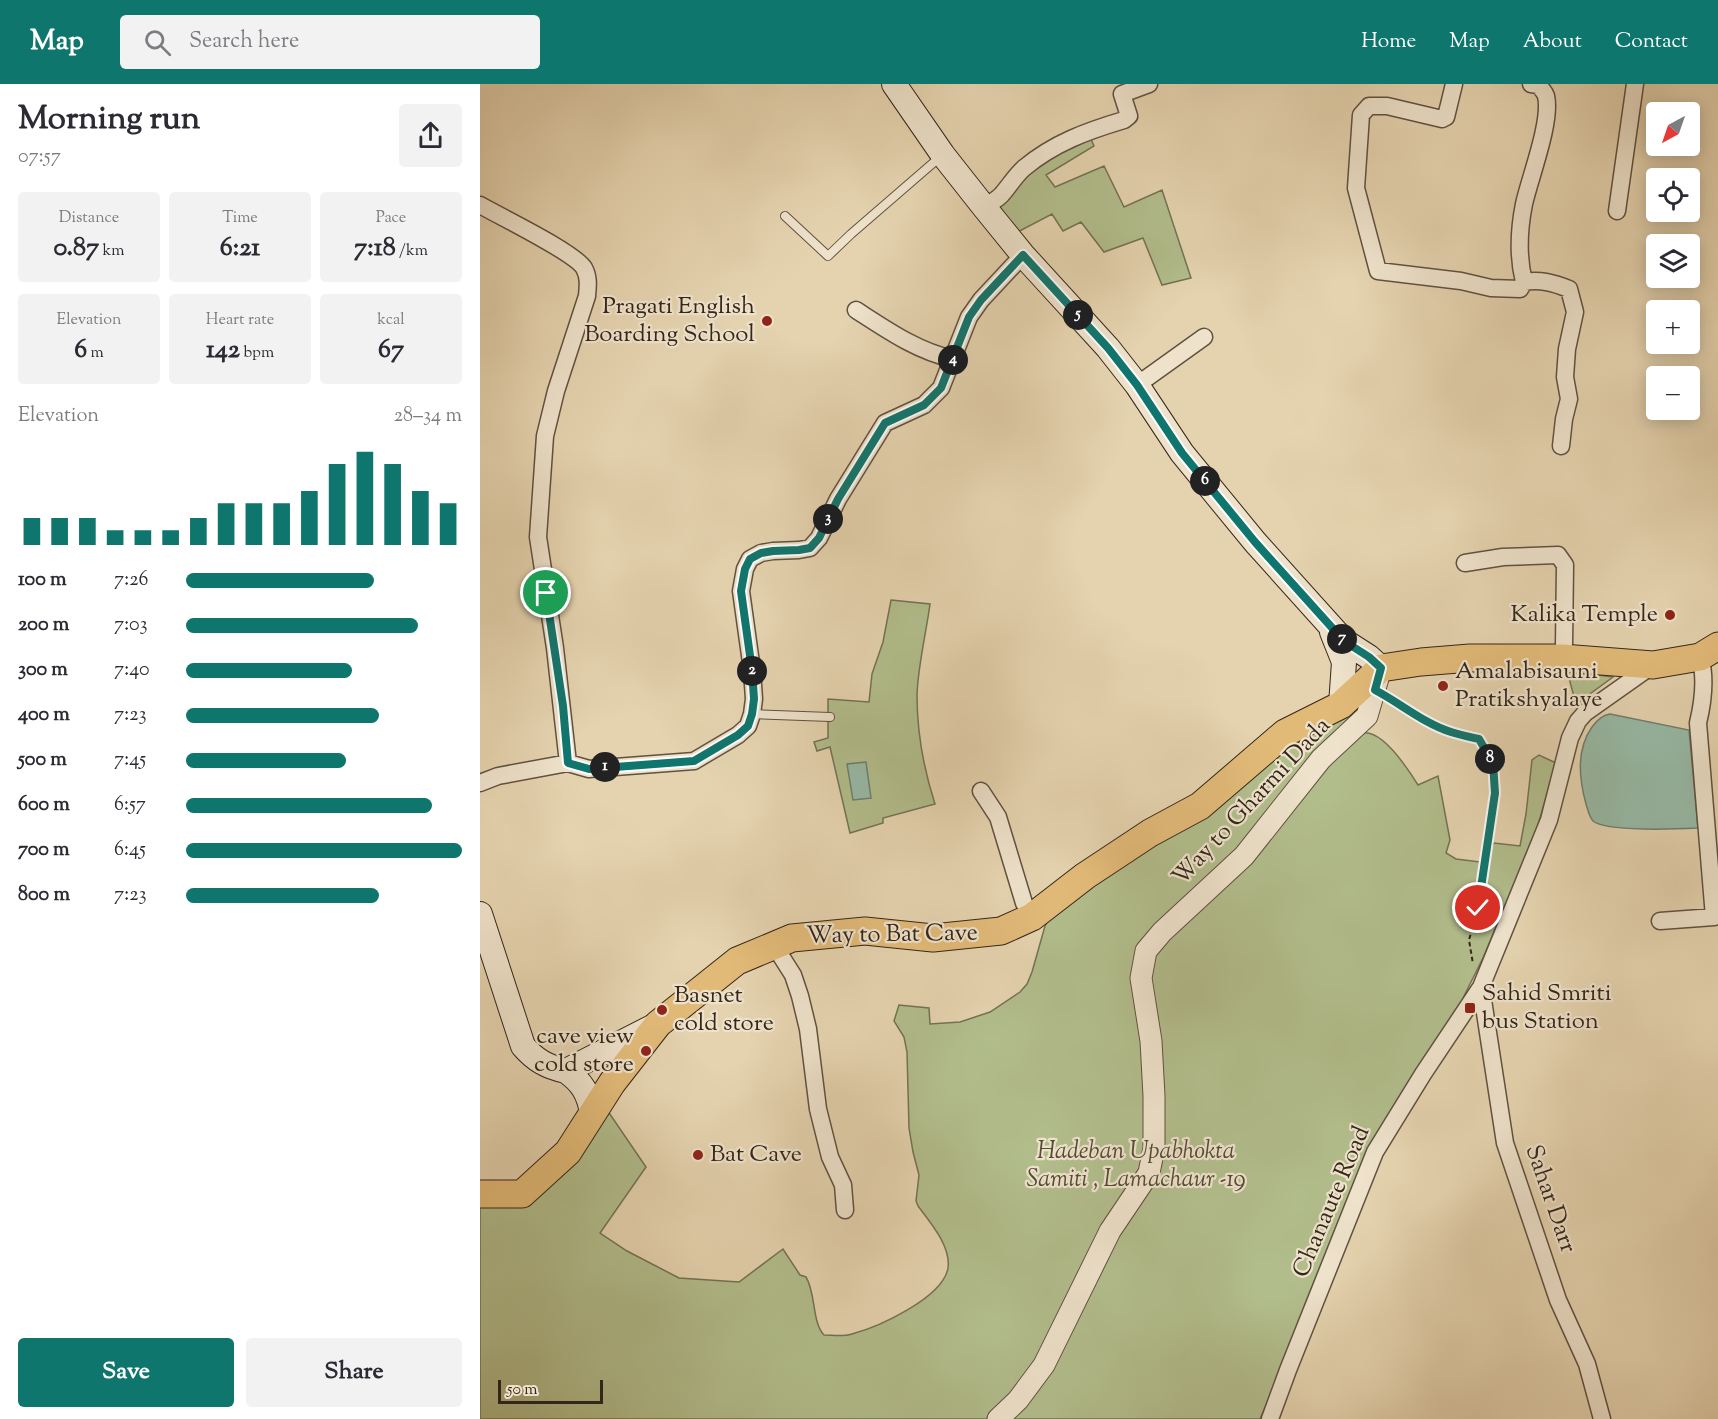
<!DOCTYPE html>
<meta charset="utf-8">
<style>
body{margin:0;font-family:"Sorts Mill Goudy",serif;background:#f2f2f3;color:#2b2b33;height:100vh;display:flex;flex-direction:column;font-size:22px;white-space:nowrap}
*{box-sizing:border-box;margin:0}
p{font-size:20px;color:#7c7c81}
.icon{flex:none;width:33px;height:33px;fill:none;stroke:currentColor;stroke-width:2;stroke-linecap:round;stroke-linejoin:round}
.map{position:relative;flex:1;overflow:hidden}
.side{display:flex;flex-direction:column;background:#fff;width:480px}
.side>*{flex:none}
.needle{width:39px;rotate:220deg}
.controls{position:absolute;left:1166px;top:18px;display:grid;gap:12px}
.controls a{display:grid;place-items:center;width:54px;height:54px;border-radius:6px;background:#fff;box-shadow:0 3px 15px #0003;font-size:30px}
.scale{position:absolute;left:18px;bottom:15px;width:105px;box-sizing:border-box;padding-left:6px;border:3px solid #34261b;border-top:0;font-size:16px;line-height:21px;white-space:nowrap;color:#34261b;-webkit-text-stroke:4px #eee2cb;paint-order:stroke}
.pin{position:absolute;display:grid;place-items:center;width:51px;height:51px;color:#fff;margin:-26px;border:3px solid #fff;border-radius:50%;box-shadow:0 2px 6px #0007}
.km{position:absolute;width:30px;height:30px;margin:-15px;border-radius:50%;background:#222;color:#fff;font-size:16px;line-height:30px;text-align:center}
.round{display:grid;place-items:center;flex:none;width:63px;height:63px;border-radius:6px;background:#f2f2f3}
.head{display:flex;align-items:center;justify-content:space-between;height:102px;padding:0 18px}
h1{font-size:33px;font-weight:700;line-height:45px}
.metrics{display:grid;grid-template-columns:repeat(3,1fr);gap:9px;height:102px;padding:6px 18px}
.metrics div{display:grid;align-content:center;border-radius:6px;background:#f2f2f3;text-align:center}
.metrics b{font-size:26px;font-weight:700}
.metrics small{font-size:16px;font-weight:400}
.metrics p{font-size:16px}
.chart{height:168px;padding:12px 18px}
.chart p{display:flex;justify-content:space-between}
.chart svg{width:100%;height:108px;margin-top:6px;stroke:#0f766e;stroke-width:6}
.cta{display:flex;gap:12px;margin-top:auto;padding:12px 18px}
.cta a{flex:1;height:69px;border-radius:6px;background:#0f766e;color:#fff;font-size:24px;font-weight:700;line-height:69px;text-align:center}
.cta a+a{background:#f2f2f3;color:#2b2b33}
ul{padding:0 18px;list-style:none;font-size:20px}
li{display:grid;grid-template-columns:96px 72px 1fr;align-items:center;height:45px}
li i{height:15px;border-radius:8px;background:#0f766e}
header{display:flex;align-items:center;gap:36px;box-sizing:border-box;height:84px;padding:0 30px;background:#0f766e;color:#fff}
header strong{font-size:28px}
nav{display:flex;gap:33px;margin-inline-start:auto;font-size:21px}
.search{width:420px;height:54px;background:#f2f2f3;display:flex;align-items:center;gap:15px;box-sizing:border-box;padding:0 21px;border-radius:6px;color:#7c7c81;font-size:22px}
main{display:flex;flex:1;min-height:0}
.map>svg:first-child{display:block}
.green{fill:#b2bd8c;stroke:#737254;stroke-width:1.5}
.water{fill:#97b9a6;stroke:#6f7e6e;stroke-width:1.5}
.lines{fill:none;stroke-linecap:round;stroke-linejoin:round}
.service-casing{stroke:#605140;stroke-width:10}
.minor-casing{stroke:#605140;stroke-width:19}
.tertiary-casing{stroke:#605140;stroke-width:23}
.secondary-casing{stroke:#34261b;stroke-width:26}
.primary-casing{stroke:#34261b;stroke-width:29}
.path{stroke:#34261b;stroke-width:2;stroke-dasharray:4.5 3;stroke-linecap:butt}
.service{stroke:#eee2cb;stroke-width:8}
.minor{stroke:#eee2cb;stroke-width:16}
.tertiary{stroke:#eee2cb;stroke-width:21}
.secondary{stroke:#eee2cb;stroke-width:24}
.primary{stroke:#e2ba78;stroke-width:27}
.route-casing{stroke:#fff;stroke-width:12}
.route{stroke:#0f766e;stroke-width:8}
.poi-dot{fill:#8f2418;stroke:#eee2cb;stroke-width:2}
.labels{text-anchor:middle;dominant-baseline:central;stroke-width:4.5;stroke-linejoin:round;paint-order:stroke}
.poi-label{font-size:24px;fill:#34261b;stroke:#eee2cb;text-anchor:start}
.street-label{font-size:24px;fill:#34261b;stroke:#eee2cb}
.park-label{font-size:24px;font-style:italic;fill:#544c37;stroke:#eee2cb}
</style>
<header>
<strong>Map</strong>
<div class="search"><svg class="icon" aria-label="search" viewBox="0 0 24 24"><circle cx="10" cy="10" r="6"/><path d="M15 15l6 6"/></svg>Search here</div>
<nav><a>Home</a><a>Map</a><a>About</a><a>Contact</a></nav>
</header>
<main>
<section class="side">
<div class="head"><div><h1>Morning run</h1><p>07:57</p></div><a class="round"><svg class="icon" aria-label="share" viewBox="0 0 24 24"><path d="M12 15V3M7 8l5-5 5 5M5 13v7h14v-7"/></svg></a></div>
<div class="metrics">
<div><p>Distance</p><b>0.87<small> km</small></b></div>
<div><p>Time</p><b>6:21</b></div>
<div><p>Pace</p><b>7:18<small> /km</small></b></div>
</div>
<div class="metrics">
<div><p>Elevation</p><b>6<small> m</small></b></div>
<div><p>Heart rate</p><b>142<small> bpm</small></b></div>
<div><p>kcal</p><b>67</b></div>
</div>
<div class="chart"><p><span>Elevation</span>28–34 m</p>
<svg viewBox="0 0 160 44" preserveAspectRatio="none"><path d="M5 44V33M15 44V33M25 44V33M35 44V38M45 44V38M55 44V38M65 44V33M75 44V27M85 44V27M95 44V27M105 44V22M115 44V11M125 44V6M135 44V11M145 44V22M155 44V27"/></svg>
</div>
<ul>
<li><b>100 m</b>7:26<i style="width:68%"></i></li>
<li><b>200 m</b>7:03<i style="width:84%"></i></li>
<li><b>300 m</b>7:40<i style="width:60%"></i></li>
<li><b>400 m</b>7:23<i style="width:70%"></i></li>
<li><b>500 m</b>7:45<i style="width:58%"></i></li>
<li><b>600 m</b>6:57<i style="width:89%"></i></li>
<li><b>700 m</b>6:45<i style="width:100%"></i></li>
<li><b>800 m</b>7:23<i style="width:70%"></i></li>
</ul>
<div class="cta"><a>Save</a><a>Share</a></div>
</section>
<div class="map">
<svg width="1238" height="1335" viewBox="0 0 1238 1335">
<rect width="100%" height="100%" fill="#e5d3af"/>
<filter id="stains"><feTurbulence type="fractalNoise" baseFrequency=".00333" numOctaves="4"/><feColorMatrix values="0 0 0 0 .2 0 0 0 0 .09 0 0 0 0 .02 0 0 0 .5 -.17"/></filter>
<radialGradient id="worn" r=".72"><stop offset=".6" stop-color="#630" stop-opacity="0"/><stop offset="1" stop-color="#630" stop-opacity=".3"/></radialGradient>
<path class="green" d="M610,53L614,62L566,91L575,103L624,82L644,123L682,106L711,194L682,201L663,154L624,168L601,138L583,147L572,130L532,151L511,125L556,82Z
M411,516L450,520C446,550 438,581 437,611C437,648 444,686 455,720L403,734V739L370,749L350,663L337,667L334,658L348,654V615L389,618L392,590L403,558Z
M1087,587L1133,593L1096,620Z
M887,612L883,649C903,646 928,685 938,701L958,692L970,756L966,769L976,775L1000,778L1014,759L1040,762L1046,730L1052,676L1059,671L1076,679L1056,748L1003,874L981,918L947,971L826,1227L780,1335H0V1120L30,1119L123,1020L166,1083L120,1149L147,1167L199,1194L259,1198L303,1165L320,1191L326,1193C336,1209 332,1239 344,1251C353,1251 362,1253 372,1250C398,1243 463,1214 468,1184C471,1162 450,1138 438,1122L436,1117L439,1091L433,1068L429,1044L427,968L424,953L414,937L419,921L449,924L450,940L480,938L510,928L540,908L547,900L552,888L565,842L571,831L807,662L818,659Z"/>
<path class="water" d="M1130,630L1209,646L1218,744C1198,745 1126,748 1113,737C1109,732 1108,726 1106,720C1099,694 1096,666 1112,643C1117,636 1122,631 1130,630Z
M386,678L391,714L373,716L367,680Z"/>
<g class="lines">
<defs>
<path id="service" d="M305,132L348,172L371,150L460,73
M272,630L350,633"/>
<path id="minor" d="M974,0L966,33L962,35L907,22H889L881,31L876,104L898,187L981,197L1011,204L1040,205L1044,198C1038,174 1039,145 1044,120C1050,93 1072,37 1066,12C1065,9 1061,4 1058,1L1051,0
M0,121C21,133 94,168 104,184C109,193 108,202 107,212L76,307L65,352L58,453L75,564L88,679
M504,123C510,119 519,115 523,109C530,101 535,92 544,84C574,59 607,47 644,36L649,32L642,10L669,0
M1137,127L1155,0
M1044,198C1060,195 1074,199 1089,205L1095,228L1087,265L1085,293L1089,315L1084,335L1081,362
M376,226C407,246 437,267 473,275
M657,301L724,253
M985,479L1023,473L1078,471L1085,481L1084,561L1082,574
M0,699L18,692L88,679L109,685L214,677L258,651L268,642L272,630L274,615L272,586L261,507L265,485L270,475L281,469L293,467L319,466L330,464L339,454L358,415L405,339L444,321L461,304L489,233L501,216L543,171
M501,707L518,733L544,819L552,833
M1180,837L1234,833L1218,639C1223,618 1226,593 1220,573
M294,861L313,891L320,912L328,945L338,1025L350,1073L363,1101L365,1126
M1001,903L1025,1059L1078,1216L1107,1280L1122,1335
M790,1335L808,1286L895,1068L943,990L1001,903L1069,736L1090,654L1098,637L1105,629L1173,581"/>
<path id="tertiary" d="M518,1335L538,1316L564,1281L630,1147L669,1089L674,1064V1012L671,957L661,894L666,867L682,848L764,772L841,675L887,632L901,584"/>
<path id="secondary" d="M414,0L463,71L504,123L543,171L628,264L657,301L702,369L775,458L864,557L889,573L901,584
M852,548L864,578L861,621
M0,830L43,962C55,976 67,983 86,987L176,941
M86,987C102,998 109,1010 112,1029"/>
<path id="primary" d="M0,1110H42L88,1068L132,999L178,940L257,877L312,854L385,847L453,854L521,847L552,833L605,792L670,749L720,722L805,649L861,621L901,584L941,578L990,574H1082L1173,581L1220,573L1238,562"/>
</defs>
<use href="#service" class="service-casing"/>
<use href="#minor" class="minor-casing"/>
<use href="#tertiary" class="tertiary-casing"/>
<use href="#secondary" class="secondary-casing"/>
<use href="#primary" class="primary-casing"/>
<path class="path" d="M911,614L937,632L969,648L999,655L1013,679L1015,709L998,824L989,856L993,880"/>
<use href="#service" class="service"/>
<use href="#minor" class="minor"/>
<use href="#tertiary" class="tertiary"/>
<use href="#secondary" class="secondary"/>
<use href="#primary" class="primary"/>
</g>
<g class="lines">
<defs>
<path id="route" d="M66,509L83,622L88,679L109,685L214,677L258,651L268,642L272,630L274,615L272,586L261,507L265,485L270,475L281,469L293,467L319,466L330,464L339,454L358,415L405,339L444,321L461,304L489,233L501,216L543,171L628,264L657,301L702,369L775,458L864,557L889,573L901,584L895,606C920,619 943,639 971,648C980,651 990,653 999,655L1013,679L1015,709L998,824"/>
</defs>
<use href="#route" class="route-casing"/>
<use href="#route" class="route"/>
</g>
<g class="poi-dot">
<circle cx="287" cy="237" r="6"/>
<circle cx="1190" cy="531" r="6"/>
<circle cx="963" cy="602" r="6"/>
<rect x="984" y="918" width="12" height="12" rx="3"/>
<circle cx="182" cy="926" r="6"/>
<circle cx="166" cy="967" r="6"/>
<circle cx="218" cy="1071" r="6"/>
</g>
<g class="labels">
<g class="poi-label">
<text x="275" y="223" text-anchor="end">Pragati English<tspan x="275" dy="28">Boarding School</tspan></text>
<text x="1178" y="531" text-anchor="end">Kalika Temple</text>
<text x="975" y="588">Amalabisauni<tspan x="975" dy="28">Pratikshyalaye</tspan></text>
<text x="1002" y="910">Sahid Smriti<tspan x="1002" dy="28">bus Station</tspan></text>
<text x="194" y="912">Basnet<tspan x="194" dy="28">cold store</tspan></text>
<text x="154" y="953" text-anchor="end">cave view<tspan x="154" dy="28">cold store</tspan></text>
<text x="230" y="1071">Bat Cave</text>
</g>
<g class="street-label">
<text transform="translate(772 718) rotate(-47)">Way to Gharmi Dada</text>
<text transform="translate(412 851) rotate(-1)">Way to Bat Cave</text>
<text transform="translate(1070 1115) rotate(71)">Sahar Darr</text>
<text transform="translate(852 1118) rotate(-67)">Chanaute Road</text>
</g>
<g class="park-label">
<text x="656" y="1068">Hadeban Upabhokta<tspan x="656" dy="28">Samiti , Lamachaur -19</tspan></text>
</g>
</g>
<rect width="100%" height="100%" filter="url(#stains)"/>
<rect width="100%" height="100%" fill="url(#worn)"/>
</svg>
<div class="controls">
<a><svg class="needle" viewBox="-14 -14 28 28"><path d="M0-13l5 13h-10z" fill="#e53935"/><path d="M0 13l5-13h-10z" fill="#7c7c81"/></svg></a>
<a><svg class="icon" aria-label="locate" viewBox="0 0 24 24"><circle cx="12" cy="12" r="6"/><path d="M12 2v4M12 18v4M2 12h4M18 12h4"/></svg></a>
<a><svg class="icon" aria-label="layers" viewBox="0 0 24 24"><path d="M12 4l9 5-9 5-9-5zM3 14l9 5 9-5"/></svg></a>
<a>+</a>
<a>−</a>
</div>
<div class="scale">50 m</div>
<div class="pin" style="left:66px;top:509px;background:#1e9e55"><svg class="icon" aria-label="arrive" viewBox="0 0 24 24"><path d="M6 21V4h12l-3 4 3 4H6"/></svg></div>
<div class="pin" style="left:998px;top:824px;background:#d93025"><svg class="icon" aria-label="check" viewBox="0 0 24 24"><path d="M5 12l5 5 9-10"/></svg></div>
<b class="km" style="left:125px;top:683px">1</b>
<b class="km" style="left:272px;top:587px">2</b>
<b class="km" style="left:348px;top:435px">3</b>
<b class="km" style="left:473px;top:276px">4</b>
<b class="km" style="left:598px;top:231px">5</b>
<b class="km" style="left:725px;top:397px">6</b>
<b class="km" style="left:862px;top:555px">7</b>
<b class="km" style="left:1010px;top:675px">8</b>
</div>
</main>
